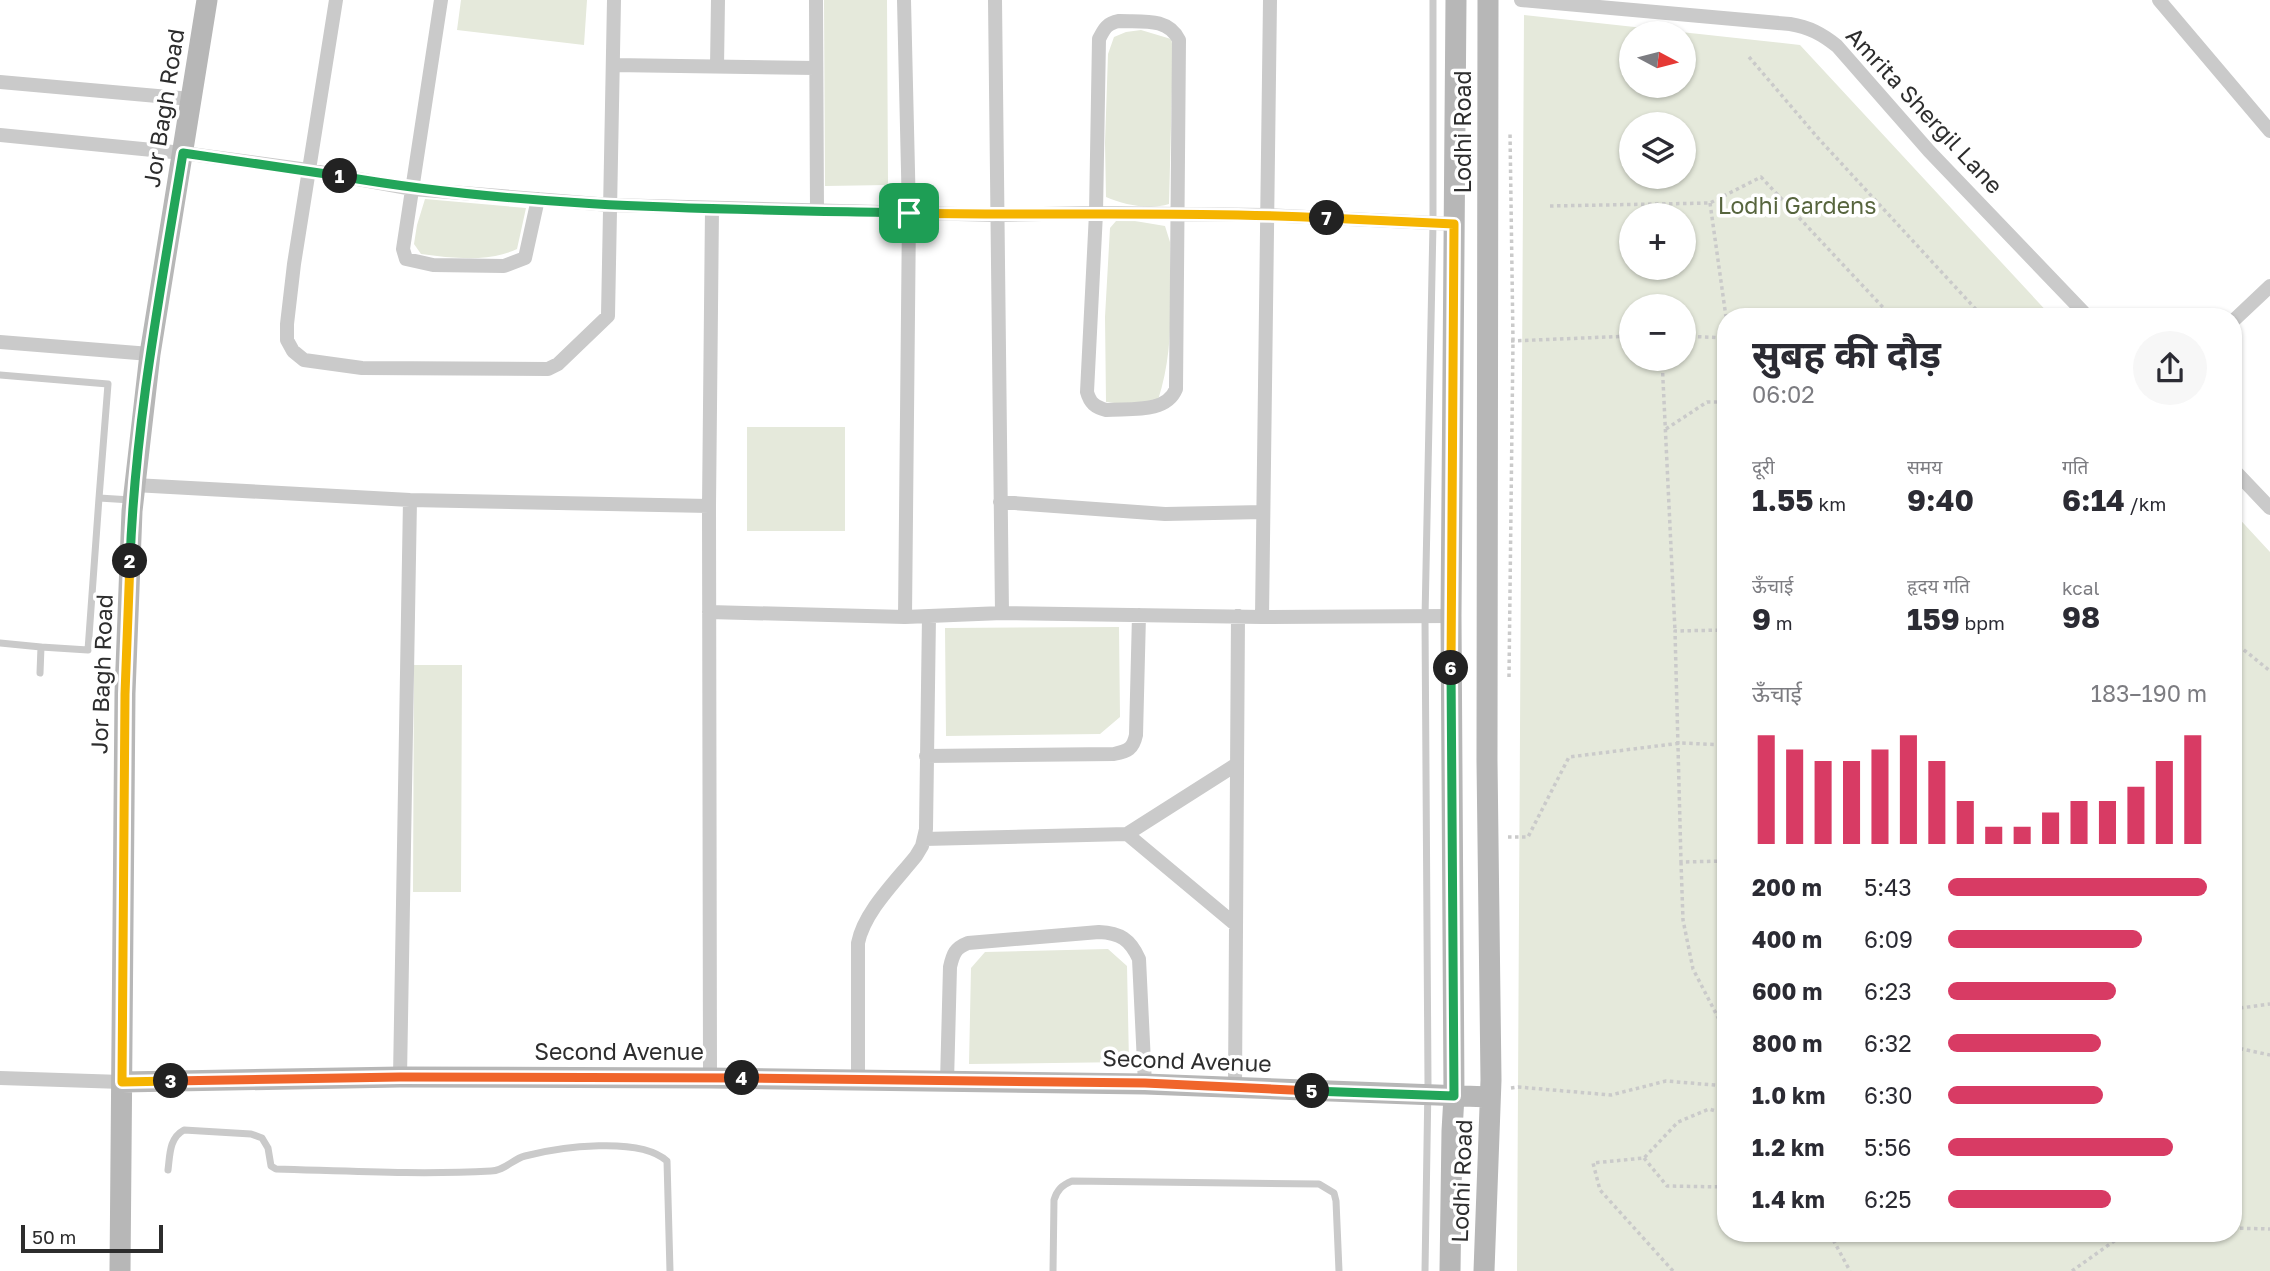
<!DOCTYPE html>
<html lang="hi">
<meta charset="utf-8">
<style>
body{margin:0;font-family:"Golos Text","Noto Sans Devanagari",sans-serif;background:#f7f7f7;color:#2b2b33;height:100vh;display:flex;flex-direction:column;font-size:26px;white-space:nowrap}
*{box-sizing:border-box;margin:0}
p{font-size:23px;color:#7c7c81}
.icon{flex:none;width:38px;height:38px;fill:none;stroke:currentColor;stroke-width:2;stroke-linecap:round;stroke-linejoin:round}
.map{position:relative;flex:1;overflow:hidden}
.side{position:absolute;left:1717px;top:308px;width:525px;height:934px;display:flex;flex-direction:column;background:#fff;border-radius:28px;box-shadow:0 2px 5px #0004}
.side>*{flex:none}
.needle{width:46px;rotate:97deg}
.buttons{position:absolute;left:1619px;top:21px;display:grid;gap:14px}
.buttons a{display:grid;place-items:center;width:77px;height:77px;border-radius:50%;background:#fff;box-shadow:0 2px 5px #0004;font-size:35px}
.scale{position:absolute;left:21px;bottom:18px;width:142px;box-sizing:border-box;padding-left:7px;border:4px solid #2d2d2d;border-top:0;font-size:19px;line-height:24px;white-space:nowrap;color:#2d2d2d;-webkit-text-stroke:5px #fff;paint-order:stroke}
.pin{position:absolute;display:grid;place-items:center;width:60px;height:60px;color:#fff;margin:-30px;border-radius:14px;box-shadow:0 4px 10px #0006}
.km{position:absolute;width:35px;height:35px;margin:-18px;border-radius:50%;background:#222;color:#fff;font-size:19px;line-height:35px;text-align:center}
.round{display:grid;place-items:center;flex:none;width:74px;height:74px;border-radius:37px;background:#f7f7f7}
.overview{display:flex;align-items:center;justify-content:space-between;height:119px;padding:0 35px}
h1{font-size:38px;font-weight:700;line-height:52px}
.metrics{display:grid;grid-template-columns:repeat(3,1fr);gap:10px;height:119px;padding:7px 35px}
.metrics div{display:grid;align-content:center}
.metrics b{font-size:30px;font-weight:700}
.metrics small{font-size:19px;font-weight:400}
.metrics p{font-size:19px}
.chart{height:196px;padding:14px 35px}
.chart p{display:flex;justify-content:space-between}
.chart svg{width:100%;height:126px;margin-top:7px;stroke:#d83b64;stroke-width:6}
ul{padding:0 35px;list-style:none;font-size:23px}
li{display:grid;grid-template-columns:112px 84px 1fr;align-items:center;height:52px}
li i{height:18px;border-radius:9px;background:#d83b64}
.map>svg:first-child{display:block}
.park{fill:#e5e9db;fill-rule:evenodd}
.lines{fill:none;stroke-linecap:round;stroke-linejoin:round}
.path{stroke:#cacaca;stroke-width:3.5;stroke-dasharray:3.5 3.5;stroke-linecap:butt}
.lane{stroke:#cacaca;stroke-width:7}
.street{stroke:#cacaca;stroke-width:14}
.secondary{stroke:#b7b7b7;stroke-width:21}
.split-1-casing{stroke:#fff;stroke-width:14}
.split-2-casing{stroke:#fff;stroke-width:14}
.split-3-casing{stroke:#fff;stroke-width:14}
.split-4-casing{stroke:#fff;stroke-width:14}
.split-5-casing{stroke:#fff;stroke-width:14}
.split-6-casing{stroke:#fff;stroke-width:14}
.split-7-casing{stroke:#fff;stroke-width:14}
.split-8-casing{stroke:#fff;stroke-width:14}
.split-1{stroke:#22a559;stroke-width:9}
.split-2{stroke:#22a559;stroke-width:9}
.split-3{stroke:#f5b400;stroke-width:9}
.split-4{stroke:#f0652b;stroke-width:9}
.split-5{stroke:#f0652b;stroke-width:9}
.split-6{stroke:#22a559;stroke-width:9}
.split-7{stroke:#f5b400;stroke-width:9}
.split-8{stroke:#f5b400;stroke-width:9}
.labels{text-anchor:middle;dominant-baseline:central;stroke-width:7;stroke-linejoin:round;paint-order:stroke}
.street-label{font-size:23px;fill:#2d2d2d;stroke:#fff}
.park-label{font-size:23px;fill:#57653e;stroke:#fff}
</style>
<div class="map">
<svg width="2270" height="1271" viewBox="0 0 2270 1271">
<rect width="100%" height="100%" fill="#fff"/>
<path class="park" d="M461,0H587L584,45L457,30Z
M824,0H887L888,185L825,186Z
M1524,15L1800,45L2052,317H1726V1234H2233V512L2270,552V1271H1517ZM1684,33V86H1631V33ZM1684,124V177H1631V124ZM1631,215H1684V268H1631ZM1684,306V359H1631V306Z
M1141,30L1171,39L1173,47L1169,204C1150,210 1124,205 1106,197L1105,143L1108,54L1114,37L1126,32Z
M425,199L526,208L517,249C487,263 453,258 421,254L414,244L417,225Z
M1129,220L1165,226L1170,242C1170,295 1175,349 1158,400L1123,404L1106,402L1105,317L1110,228L1116,221Z
M747,427H845V531H747Z
M1119,627L1120,717L1100,734L946,736L945,628Z
M414,665H462L461,892H413Z
M1108,949L1127,966L1129,1062L969,1064L971,968L985,952Z"/>
<g class="lines">
<path class="path" d="M1749,57L1818,138L1983,317
M1710,203L1726,317
M1550,206L1710,203L1761,177L1892,317
M1684,336L1726,338
M1511,341L1631,336
M1662,359L1675,631
M1666,429L1707,402H1726
M1726,630L1675,631L1681,862L1726,861
M2233,641L2270,671
M1509,677L1513,341L1510,132
M1508,837H1528L1569,757L1681,743L1726,745
M1681,862L1683,920L1693,969L1726,1033
M2233,1009L2270,1004
M2233,1047L2270,1055
M1511,1088L1518,1087L1611,1095L1666,1081L1726,1086
M1644,1158L1667,1186L1726,1187
M2233,1228L2270,1229
M1830,1234L1850,1271
M2100,1234L2110,1243
M1673,1271L1600,1190L1593,1163L1644,1158L1678,1122L1709,1109L1726,1114
M2072,1271L2124,1234"/>
<path class="lane" d="M0,375L108,384L99,498
M0,643L41,647
M40,673L41,647L88,650L99,498L131,500
M168,1170C170,1155 169,1138 184,1130L251,1134L262,1138L268,1148L271,1166L276,1169C348,1171 420,1175 491,1171C504,1171 513,1159 525,1156C559,1147 640,1136 667,1161L670,1271
M1053,1271L1054,1200C1057,1190 1062,1185 1072,1181L1319,1184L1334,1193L1336,1201L1339,1271
M1425,1271L1428,1083L1425,618L1433,224V0"/>
<path class="street" d="M336,0L294,264L287,324V340L293,351L304,360L362,368L548,369L558,364L608,316L614,0
M441,0L403,249L406,259L433,265L504,266L525,258L538,199
M816,0L817,211
M904,0L909,213L905,617
M995,0L1002,613
M1521,0L1790,24C1809,27 1822,34 1837,46L1929,151L2088,317
M2159,0L2270,131
M1119,21C1142,22 1168,17 1179,40L1176,389C1166,414 1129,408 1106,410C1095,407 1090,403 1087,392L1096,213L1099,39C1104,29 1107,23 1119,21Z
M613,65L815,68
M717,67L718,0
M0,82L191,99
M0,135L183,153L308,170L413,189L610,205L997,215L1096,213L1266,215L1454,224
M2233,321L2270,286
M0,342L150,354
M2233,469L2270,508
M134,485L410,500L709,506
M1000,502L1165,514L1263,512
M709,612L905,617L1002,613L1262,617L1451,616
M1262,617L1270,0
M926,756L1114,754C1128,751 1133,749 1136,735L1139,615
M1127,834L1237,764
M924,839L1127,834L1236,925
M400,1077L410,500
M0,1078L122,1082
M710,1078L709,506L712,209
M858,1080V943C864,912 896,881 916,856L922,846L926,829L929,616
M947,1082L950,967C953,954 955,948 968,943L1099,932C1120,933 1130,939 1139,959L1145,1084
M1235,1087L1238,616"/>
<path class="secondary" d="M122,1082L400,1077L710,1078L1145,1084L1490,1097
M120,1271L125,693L132,511L150,354L207,0
M1450,1271L1452,1131L1454,1096L1451,616L1456,0
M1484,1271L1491,1080L1487,761L1488,0"/>
</g>
<g class="lines">
<defs>
<path id="split-1" d="M340,176C528,209 719,209 909,213"/>
<path id="split-2" d="M130,561C135,423 161,288 183,153L340,176"/>
<path id="split-3" d="M130,561L125,694L122,1082L171,1081"/>
<path id="split-4" d="M171,1081L400,1077L742,1078"/>
<path id="split-5" d="M742,1078L1145,1083L1312,1091"/>
<path id="split-6" d="M1312,1091L1454,1096L1451,668"/>
<path id="split-7" d="M1327,218L1454,224L1451,668"/>
<path id="split-8" d="M909,213C1048,216 1188,211 1327,218"/>
</defs>
<use href="#split-1" class="split-1-casing"/>
<use href="#split-2" class="split-2-casing"/>
<use href="#split-3" class="split-3-casing"/>
<use href="#split-4" class="split-4-casing"/>
<use href="#split-5" class="split-5-casing"/>
<use href="#split-6" class="split-6-casing"/>
<use href="#split-7" class="split-7-casing"/>
<use href="#split-8" class="split-8-casing"/>
<use href="#split-1" class="split-1"/>
<use href="#split-2" class="split-2"/>
<use href="#split-3" class="split-3"/>
<use href="#split-4" class="split-4"/>
<use href="#split-5" class="split-5"/>
<use href="#split-6" class="split-6"/>
<use href="#split-7" class="split-7"/>
<use href="#split-8" class="split-8"/>
</g>
<g class="labels">
<g class="street-label">
<text transform="translate(163 108) rotate(-81)">Jor Bagh Road</text>
<text transform="translate(1925 110) rotate(47)">Amrita Shergil Lane</text>
<text transform="translate(1462 132) rotate(-90)">Lodhi Road</text>
<text transform="translate(101 674) rotate(-88)">Jor Bagh Road</text>
<text x="619" y="1051">Second Avenue</text>
<text transform="translate(1187 1060) rotate(2)">Second Avenue</text>
<text transform="translate(1461 1181) rotate(-88)">Lodhi Road</text>
</g>
<g class="park-label">
<text x="1797" y="205">Lodhi Gardens</text>
</g>
</g>
</svg>
<div class="buttons">
<a><svg class="needle" viewBox="-14 -14 28 28"><path d="M0-13l5 13h-10z" fill="#e53935"/><path d="M0 13l5-13h-10z" fill="#7c7c81"/></svg></a>
<a><svg class="icon" aria-label="layers" viewBox="0 0 24 24"><path d="M12 4l9 5-9 5-9-5zM3 14l9 5 9-5"/></svg></a>
<a>+</a>
<a>−</a>
</div>
<div class="scale">50 m</div>
<div class="pin" style="left:909px;top:213px;background:#1e9e55"><svg class="icon" aria-label="arrive" viewBox="0 0 24 24"><path d="M6 21V4h12l-3 4 3 4H6"/></svg></div>
<b class="km" style="left:340px;top:176px">1</b>
<b class="km" style="left:130px;top:561px">2</b>
<b class="km" style="left:171px;top:1081px">3</b>
<b class="km" style="left:742px;top:1078px">4</b>
<b class="km" style="left:1312px;top:1091px">5</b>
<b class="km" style="left:1451px;top:668px">6</b>
<b class="km" style="left:1327px;top:218px">7</b>
<section class="side">
<div class="overview"><div><h1>सुबह की दौड़</h1><p>06:02</p></div><a class="round"><svg class="icon" aria-label="share" viewBox="0 0 24 24"><path d="M12 15V3M7 8l5-5 5 5M5 13v7h14v-7"/></svg></a></div>
<div class="metrics">
<div><p>दूरी</p><b>1.55<small> km</small></b></div>
<div><p>समय</p><b>9:40</b></div>
<div><p>गति</p><b>6:14<small> /km</small></b></div>
</div>
<div class="metrics">
<div><p>ऊँचाई</p><b>9<small> m</small></b></div>
<div><p>हृदय गति</p><b>159<small> bpm</small></b></div>
<div><p>kcal</p><b>98</b></div>
</div>
<div class="chart"><p><span>ऊँचाई</span>183–190 m</p>
<svg viewBox="0 0 160 44" preserveAspectRatio="none"><path d="M5 44V6M15 44V11M25 44V15M35 44V15M45 44V11M55 44V6M65 44V15M75 44V29M85 44V38M95 44V38M105 44V33M115 44V29M125 44V29M135 44V24M145 44V15M155 44V6"/></svg>
</div>
<ul>
<li><b>200 m</b>5:43<i style="width:100%"></i></li>
<li><b>400 m</b>6:09<i style="width:75%"></i></li>
<li><b>600 m</b>6:23<i style="width:65%"></i></li>
<li><b>800 m</b>6:32<i style="width:59%"></i></li>
<li><b>1.0 km</b>6:30<i style="width:60%"></i></li>
<li><b>1.2 km</b>5:56<i style="width:87%"></i></li>
<li><b>1.4 km</b>6:25<i style="width:63%"></i></li>
</ul>
</section>
</div>
